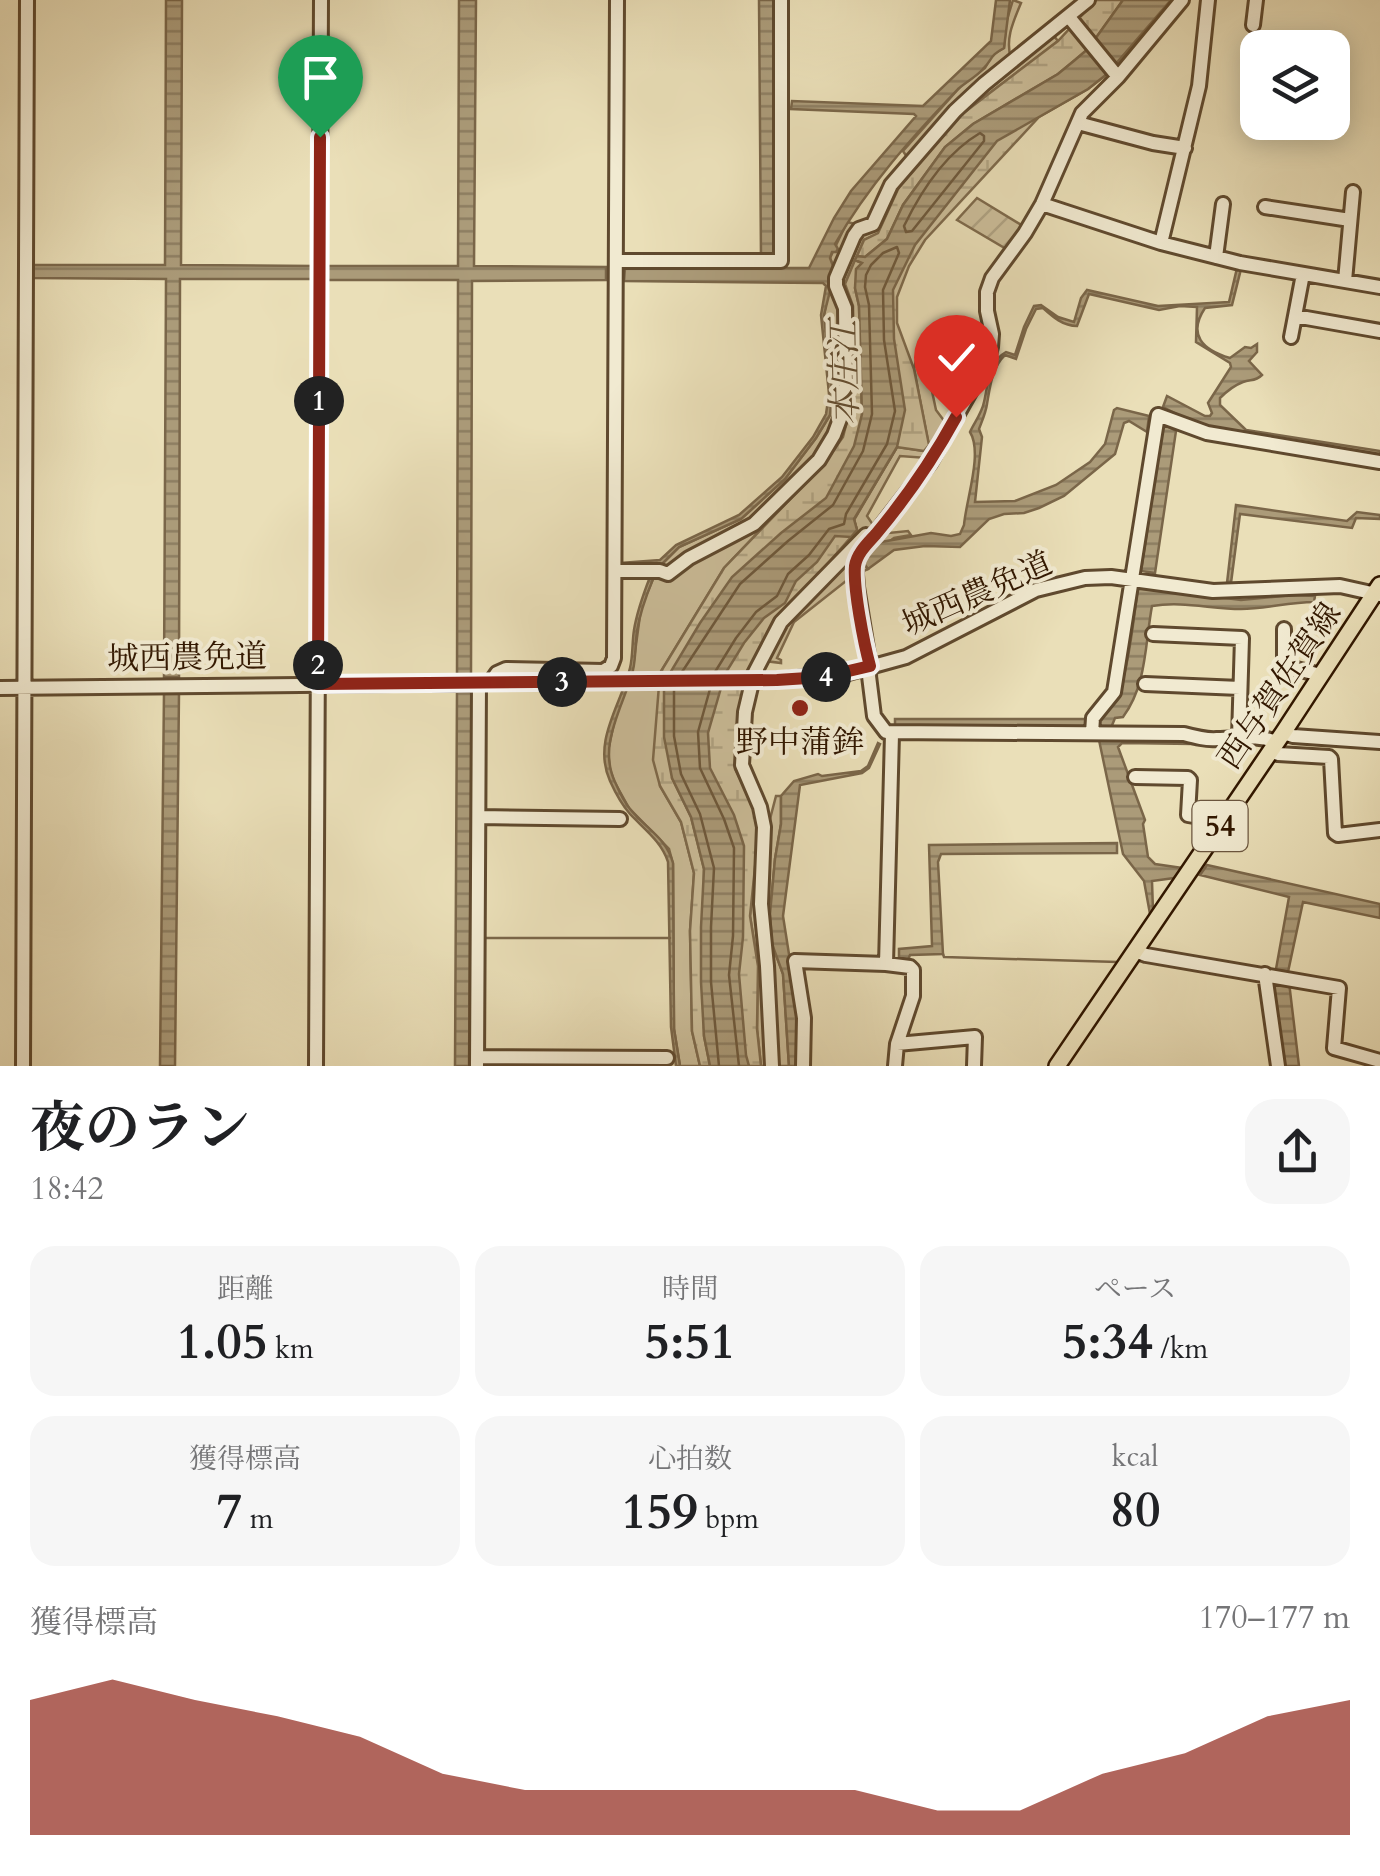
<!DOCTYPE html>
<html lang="ja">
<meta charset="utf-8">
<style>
body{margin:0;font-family:Cardo,"Noto Serif JP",serif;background:#f6f6f6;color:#202124;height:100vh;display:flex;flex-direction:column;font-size:38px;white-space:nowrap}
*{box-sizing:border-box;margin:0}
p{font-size:32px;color:#757577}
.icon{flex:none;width:55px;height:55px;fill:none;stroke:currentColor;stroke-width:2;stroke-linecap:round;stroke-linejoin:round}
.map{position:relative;height:1066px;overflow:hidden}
.drawer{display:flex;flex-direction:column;background:#fff;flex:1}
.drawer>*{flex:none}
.buttons{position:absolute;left:1240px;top:30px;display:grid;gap:20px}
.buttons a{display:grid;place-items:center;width:110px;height:110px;border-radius:20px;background:#fff;box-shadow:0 5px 25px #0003;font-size:50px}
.pin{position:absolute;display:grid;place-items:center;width:85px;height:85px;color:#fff;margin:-102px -42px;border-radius:50% 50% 50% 0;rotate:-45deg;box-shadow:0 0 10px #0007}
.pin .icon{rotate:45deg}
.km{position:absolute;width:50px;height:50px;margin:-25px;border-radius:50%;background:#222;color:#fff;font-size:28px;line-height:50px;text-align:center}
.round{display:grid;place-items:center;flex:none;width:105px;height:105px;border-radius:30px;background:#f6f6f6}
.headline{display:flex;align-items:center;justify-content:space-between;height:170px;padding:0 30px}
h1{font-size:55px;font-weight:700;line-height:75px}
.stats{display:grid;grid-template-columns:repeat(3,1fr);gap:15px;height:170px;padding:10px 30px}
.stats div{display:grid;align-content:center;border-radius:25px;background:#f6f6f6;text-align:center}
.stats b{font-size:50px;font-weight:700}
.stats small{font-size:28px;font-weight:400}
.stats p{font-size:28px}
.chart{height:280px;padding:20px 30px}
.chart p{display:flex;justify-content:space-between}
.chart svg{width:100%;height:180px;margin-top:10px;fill:#8f2418;opacity:.7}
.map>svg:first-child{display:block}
.grass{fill:#cbbd99;stroke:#7e6a4c;stroke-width:2.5}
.wetland{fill:url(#wetland-marsh);stroke:#7e6a4c;stroke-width:2.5}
.garden{fill:url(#garden-furrows);stroke:#7e6a4c;stroke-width:2.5}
.water{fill:url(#water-rules);stroke:#7a6649;stroke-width:2.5}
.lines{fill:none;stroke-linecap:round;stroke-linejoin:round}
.shore{stroke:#6e593c;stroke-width:2.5}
.stream{stroke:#7a6649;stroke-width:2.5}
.minor-casing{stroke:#5f492e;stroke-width:18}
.major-casing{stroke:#311700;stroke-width:20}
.minor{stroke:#f1ead1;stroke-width:12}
.major{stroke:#eadfb8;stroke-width:15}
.minor-bridge-casing{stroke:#5f492e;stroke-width:18;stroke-linecap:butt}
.minor-bridge{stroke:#f1ead1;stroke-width:12}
.route-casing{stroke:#fff;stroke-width:20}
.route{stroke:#8f2418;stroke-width:12}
.poi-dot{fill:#8f2418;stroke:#f1ead1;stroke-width:4}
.labels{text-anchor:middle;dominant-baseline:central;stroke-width:8;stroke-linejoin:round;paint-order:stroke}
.shield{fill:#f1ead1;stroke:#6b563f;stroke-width:2.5}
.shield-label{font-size:30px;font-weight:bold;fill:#311700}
.street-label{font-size:32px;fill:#311700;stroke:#f1ead1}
.poi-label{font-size:32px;fill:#311700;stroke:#f1ead1}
.water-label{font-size:35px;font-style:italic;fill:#624c30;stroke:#f1ead1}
</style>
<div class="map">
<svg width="1380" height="1066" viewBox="0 0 1380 1066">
<defs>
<pattern id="wetland-marsh" width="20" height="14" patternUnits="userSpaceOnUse" patternTransform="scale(2.5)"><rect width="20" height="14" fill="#cbbd99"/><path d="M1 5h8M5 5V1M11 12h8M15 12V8" fill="none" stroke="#afa282"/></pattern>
<pattern id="garden-furrows" width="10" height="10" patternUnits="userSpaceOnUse" patternTransform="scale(2.5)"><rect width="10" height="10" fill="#cbbd99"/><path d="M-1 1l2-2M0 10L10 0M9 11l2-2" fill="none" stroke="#afa282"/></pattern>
<pattern id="water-rules" width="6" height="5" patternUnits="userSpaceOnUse" patternTransform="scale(2.5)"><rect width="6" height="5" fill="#ab9b79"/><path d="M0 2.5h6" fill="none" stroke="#8c7d61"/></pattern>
</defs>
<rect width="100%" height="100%" fill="#eadfb8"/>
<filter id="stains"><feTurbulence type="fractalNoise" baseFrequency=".002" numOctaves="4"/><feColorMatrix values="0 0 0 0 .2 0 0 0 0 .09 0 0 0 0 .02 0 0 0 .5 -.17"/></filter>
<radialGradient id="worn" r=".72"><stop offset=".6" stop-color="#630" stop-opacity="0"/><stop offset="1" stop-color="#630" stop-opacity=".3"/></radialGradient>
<path class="grass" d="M1013,0L1021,3C1013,22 1005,39 1011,59L1049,30L1058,41L961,115L899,187L878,234L864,240L845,284L853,306L854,394L843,437L824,464L724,568L660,673V786L681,822L694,873L690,931L692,1031L700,1066H680L674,1029L673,864L669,849L629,808L614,781L610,769L608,751L615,719L633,667L641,608L653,579L621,566L658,563L660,566L679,547L741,519L785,479L816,438L830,415L832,393L824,315L833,266L830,258L847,222L856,224L861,231L909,160L903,151L961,86L985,68L992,55L1004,48L1006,23Z
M916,360L926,363L936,410L948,426L927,458L900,456L867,516L879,534L908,531L911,535L894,538L863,562L868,569L851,577L794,622L777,658L781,660V663L757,660L781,617L857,530L854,520L897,447L923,451L929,446L914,369Z
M776,796H781V824L775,859L770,914L772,944L783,974L789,1066H761L757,1029L758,966L750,916L760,819H770Z"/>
<path class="wetland" d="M1096,0H1123L1088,49L1075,60L1058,74L973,124L945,147L903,205L887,239L865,257L857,256L864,240L878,233L899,187L961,115L1058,41Z
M1162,0H1172L1107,74L1088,89L1039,117L925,240L909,266L897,297V323L914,369L929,445L924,451L897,447L854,519L857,530L849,517L882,309L905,248L1003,129Z
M855,260L862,263L855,288L859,306L862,414L866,439L833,504L739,585L672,778L691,817L704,869V1036L710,1066H700L692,1031L690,931L694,873L681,822L660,786L653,760L660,673L724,568L824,464L843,437L854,394L853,306L845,284Z
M839,531L851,537L781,617L739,716L735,769L760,819L750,916L758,966L757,1029L761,1066H736L704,779L708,670L791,574Z"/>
<path class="garden" d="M977,198L1023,226L1008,250L957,220Z"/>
<path class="water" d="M166,0H182L181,265L314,266V279H180L179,677H164L166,279L32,278V265H165Z
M459,0H476L474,266L606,267V280L472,281L471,675H457L458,280H326V266H458Z
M759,0H776V251L770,257H761Z
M996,0H1010L1004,48C989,56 993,59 983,69C976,77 966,82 958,89C913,136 867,187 835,244L838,249L836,252H832L830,258L833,266L830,291L824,315L832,393L830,415L816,438L785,479L741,519L679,547L660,566L657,563L621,566V563L660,560L676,545L739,515L782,477L813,437L826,414L829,394L821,315L826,286L823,283L624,281L625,268H809L834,218L851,191L916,116L914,114L791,109L792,101L923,106L991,41Z
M1123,0H1171L1107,74L1088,89L997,141L915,245L893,290L894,339L905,410L897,447L854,519L857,530L851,537L835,536L817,562L796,581L785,603L764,618L744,643L725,674L708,733L710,768L734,815L744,846L743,937L739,974L746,1055L749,1066H710L704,1036L701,982V927L704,869L691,817L672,778L664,737V689L670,673L700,623L732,577L781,533L826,498L854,446L862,414L859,306L855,288L856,269L862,263L855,260L857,256L865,257L887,239L903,205L945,147L973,124L1058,74L1075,60L1088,49Z
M1237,268L1241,269L1232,305L1205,308C1187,335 1203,350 1230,358L1245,347L1251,348L1257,344V352L1249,361L1262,375C1255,382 1251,379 1243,382C1235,385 1226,392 1220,398V405L1246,430L1380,451V457L1220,431L1198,425L1163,407L1167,396L1205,416H1210L1212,413L1208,403L1231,367L1230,363L1196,342L1197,307L1180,306L1159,310L1089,294L1077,326C1063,326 1053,317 1043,308L1036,309L1026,329L1016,359L1005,355C992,367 990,387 987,404C986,412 982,421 979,429L982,437L975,502L1015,501L1056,485L1090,462L1105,444L1114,410L1117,408L1149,416L1147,432L1129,421L1124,423L1115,454L1064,496L1039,508L1024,513L1004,514L989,519L960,547L925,546L894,550L868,569L863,562L876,543L931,533L951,536L960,534L964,525C966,500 983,453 970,432C974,423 982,413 984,402C988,385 989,361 1006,352L1015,355L1024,327L1034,306L1041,305L1058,317L1074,322L1081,298L1087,290L1158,306L1229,302Z
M1163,424L1176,431L1155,573L1141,571Z
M1236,505L1347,521L1357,512L1380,515V519L1356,518L1352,528L1240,514L1231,583H1227Z
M650,577L653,579C646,596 640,612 637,631C635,644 636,657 633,670C624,706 597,744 615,782C619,791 624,802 630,809C646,829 666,837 673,863L674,1029L680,1066H676L671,1027L668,862C662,842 644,829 630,814C622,805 615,792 610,781C592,741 621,705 630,668C633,656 632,642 634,630C637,611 643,595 650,577Z
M1138,587L1241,600L1293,595L1315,596L1314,602C1288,602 1266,609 1241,609C1211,609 1183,601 1152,606C1145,643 1147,685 1123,717L1115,718L1111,728H1098C1098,711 1114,700 1121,685C1130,661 1134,614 1138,587Z
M457,691L472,692L469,1066H455Z
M164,692L179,693L175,1066H160Z
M895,719H1087V728L895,730Z
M1182,739L1191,741L1192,744L1122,743L1118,747L1145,820L1143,824L1148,857L1155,864L1182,868L1174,878L1152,881L1153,911L1150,914L1144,881L1123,854L1099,740Z
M878,743L880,744L869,768L862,773L800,785L783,916L799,1018L798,1066H789L783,974L772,944L770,914L775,859L781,824V796L794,781L818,774L822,776L861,771L868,766Z
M1117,843V853L941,854L938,862L943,954L910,955L908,960H899V949L932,946L929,845Z
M1207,865L1380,904V918L1303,902L1288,972L1276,969L1289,897L1200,875Z
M1273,980L1289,982L1299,1066H1285Z"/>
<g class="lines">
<path class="shore" d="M980,133L984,136V141L912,231L906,232L904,226C921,191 946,153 980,133Z
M682,672L740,584L788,541L833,505L863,451L872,414L869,305L865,287L866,275L871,265L883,253L897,247L899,253L883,290L884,340L895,411L887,444L846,514L844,524L829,529L809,555L788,574L777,596L756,612L736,638L715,672
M710,689L698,732L700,768L724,819L734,848L733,936L729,975L739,1066
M674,690V736L681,774L700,814L714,868L711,927V982L719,1066"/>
<path class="stream" d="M485,938H670
M943,954L944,957L1118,962"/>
<defs>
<path id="minor" d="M1182,0L1118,77L1082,113L1042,204L1025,233L992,278L987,292V311L992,334L991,347L987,362L930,463L861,552L855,563L857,587L870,667L869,676L874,716L886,732L1184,734C1195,737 1206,740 1217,739C1238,739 1257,734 1276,742
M1069,17L1118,77
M1253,25L1256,0
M1078,123L1153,143L1185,148
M1042,204L1161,243L1240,263L1380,287
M1265,207L1350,220
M1161,243L1199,86L1208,0
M1216,257L1223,204
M616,261H781V0
M1345,281L1353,192
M1295,316L1380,331
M1291,337L1303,274
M615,571H660L668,574L689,558L754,524L819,460L834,435L843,411L846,389L845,308L836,286V278L854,236L859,229L873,224L891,185L955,111L984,84L1088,0
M1284,629V666L1321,675
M1153,634L1242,638L1239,737
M777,680L848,673L906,657L1036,590L1085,578L1111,577L1213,591L1340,586L1380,595
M490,683L497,673L506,669L603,671L611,666L614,658L617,0
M1145,684L1240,688
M0,688L590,682
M1092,733L1093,718L1114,692L1158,415L1207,433L1380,462
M1283,733L1293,736L1380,742
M892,734L886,964L910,967L913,970V996L897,1044L895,1066
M1270,751L1278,754L1329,757L1331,759L1335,833L1338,835L1380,830
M1135,777L1188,778L1190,780L1188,815L1223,821
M479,817L620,819
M1135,951L1146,955L1339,988L1334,1048L1380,1061
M1265,974L1278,1066
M897,1044L975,1037L974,1066
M477,1057L667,1058
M23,1066L27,0
M316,1066L321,0
M477,1066L479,683
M772,1066L767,966L761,904L764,827L760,807L742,765L745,712L754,674L781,622L866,535
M803,1066L804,1018L795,961L886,964"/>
<path id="major" d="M1057,1066L1283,733L1380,585"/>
</defs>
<use href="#minor" class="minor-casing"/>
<use href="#major" class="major-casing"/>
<use href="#minor" class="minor"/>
<use href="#major" class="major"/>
<defs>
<path id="minor-bridge" d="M590,682L777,680"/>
</defs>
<use href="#minor-bridge" class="minor-bridge-casing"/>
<use href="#minor-bridge" class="minor-bridge"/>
</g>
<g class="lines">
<defs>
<path id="route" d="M320,137L318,684L777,680L823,677L870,666C864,644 853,588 855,566C857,553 868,543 876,534C907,497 933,459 956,417"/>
</defs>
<use href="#route" class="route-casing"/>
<use href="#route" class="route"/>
</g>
<circle class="poi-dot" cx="800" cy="708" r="10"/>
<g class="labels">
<rect class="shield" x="1192.5" y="801" width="55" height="50" rx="8"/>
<g class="shield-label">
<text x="1220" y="826">54</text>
</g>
<g class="street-label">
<text transform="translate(977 594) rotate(-24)">城西農免道</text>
<text transform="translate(187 658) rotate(-1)">城西農免道</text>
<text transform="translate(1280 686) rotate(-56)">西与賀佐賀線</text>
</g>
<g class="poi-label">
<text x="800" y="743">野中蒲鉾</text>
</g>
<g class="water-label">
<text transform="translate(845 373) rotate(-91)">本庄江</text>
</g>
</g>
<rect width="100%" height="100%" filter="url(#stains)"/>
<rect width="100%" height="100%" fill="url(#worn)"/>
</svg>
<div class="buttons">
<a><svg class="icon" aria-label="layers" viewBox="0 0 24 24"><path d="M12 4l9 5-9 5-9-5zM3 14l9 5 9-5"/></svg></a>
</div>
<div class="pin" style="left:320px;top:137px;background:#1e9e55"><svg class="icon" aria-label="arrive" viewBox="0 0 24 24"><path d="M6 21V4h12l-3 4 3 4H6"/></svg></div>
<div class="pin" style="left:956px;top:417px;background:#d93025"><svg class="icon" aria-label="check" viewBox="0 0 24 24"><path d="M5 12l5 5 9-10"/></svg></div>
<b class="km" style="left:319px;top:401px">1</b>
<b class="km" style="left:318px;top:665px">2</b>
<b class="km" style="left:562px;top:682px">3</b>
<b class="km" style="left:826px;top:677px">4</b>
</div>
<section class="drawer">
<div class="headline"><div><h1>夜のラン</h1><p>18:42</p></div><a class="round"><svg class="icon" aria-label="share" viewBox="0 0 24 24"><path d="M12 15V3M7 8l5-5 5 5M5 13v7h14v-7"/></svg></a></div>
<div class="stats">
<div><p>距離</p><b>1.05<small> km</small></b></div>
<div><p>時間</p><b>5:51</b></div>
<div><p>ペース</p><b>5:34<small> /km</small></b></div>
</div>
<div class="stats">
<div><p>獲得標高</p><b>7<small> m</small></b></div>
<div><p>心拍数</p><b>159<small> bpm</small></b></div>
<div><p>kcal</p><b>80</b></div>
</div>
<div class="chart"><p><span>獲得標高</span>170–177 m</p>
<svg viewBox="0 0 160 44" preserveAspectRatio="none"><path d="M0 44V11L10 6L20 11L30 15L40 20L50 29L60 33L70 33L80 33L90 33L100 33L110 38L120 38L130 29L140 24L150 15L160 11V44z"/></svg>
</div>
</section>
